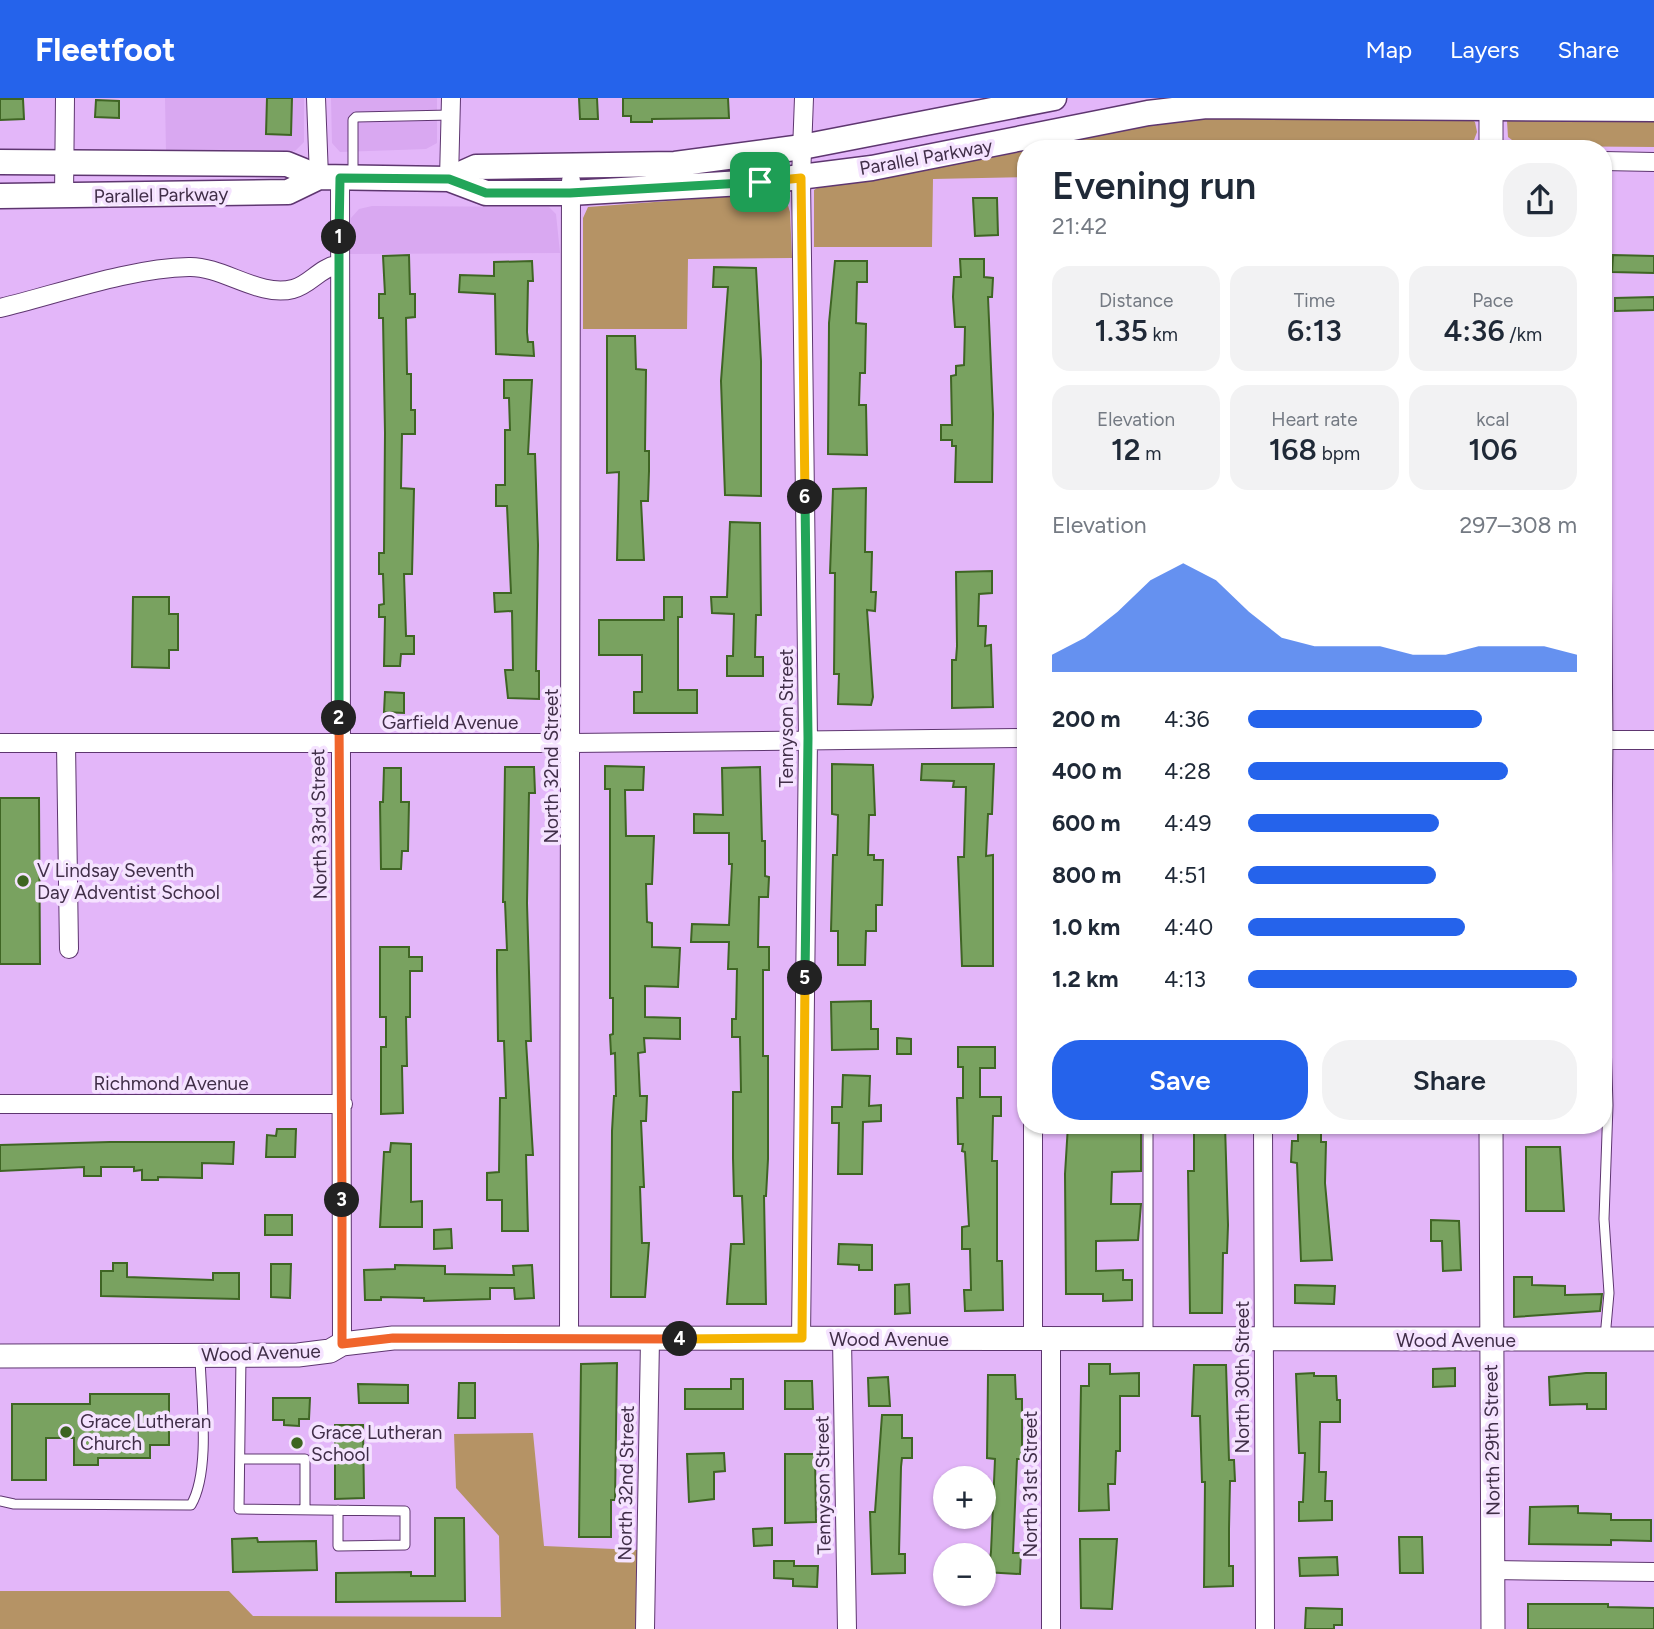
<!DOCTYPE html>
<meta charset="utf-8">
<style>
body{margin:0;font-family:Figtree,sans-serif;background:#f2f2f3;color:#1f2937;height:100vh;display:flex;flex-direction:column;font-size:26px;white-space:nowrap}
*{box-sizing:border-box;margin:0}
p{font-size:23px;color:#747a83}
.icon{flex:none;width:38px;height:38px;fill:none;stroke:currentColor;stroke-width:2;stroke-linecap:round;stroke-linejoin:round}
.map{position:relative;flex:1;overflow:hidden}
.details{position:absolute;left:1017px;top:42px;width:595px;height:994px;display:flex;flex-direction:column;background:#fff;border-radius:28px;box-shadow:0 2px 5px #0004}
.details>*{flex:none}
.tools{position:absolute;left:933px;top:1368px;display:grid;gap:14px}
.tools a{display:grid;place-items:center;width:63px;height:63px;border-radius:50%;background:#fff;box-shadow:0 2px 5px #0004;font-size:35px}
.pin{position:absolute;display:grid;place-items:center;width:60px;height:60px;color:#fff;margin:-30px;border-radius:14px;box-shadow:0 4px 10px #0006}
.km{position:absolute;width:35px;height:35px;margin:-18px;border-radius:50%;background:#222;color:#fff;font-size:19px;line-height:35px;text-align:center}
.round{display:grid;place-items:center;flex:none;width:74px;height:74px;border-radius:28px;background:#f2f2f3}
.headline{display:flex;align-items:center;justify-content:space-between;height:119px;padding:0 35px}
h1{font-size:38px;font-weight:600;line-height:52px}
.stats{display:grid;grid-template-columns:repeat(3,1fr);gap:10px;height:119px;padding:7px 35px}
.stats div{display:grid;align-content:center;border-radius:18px;background:#f2f2f3;text-align:center}
.stats b{font-size:30px;font-weight:600}
.stats small{font-size:19px;font-weight:400}
.stats p{font-size:19px}
.chart{height:196px;padding:14px 35px}
.chart p{display:flex;justify-content:space-between}
.chart svg{width:100%;height:126px;margin-top:7px;fill:#2563eb;opacity:.7}
.action{display:flex;gap:14px;margin-top:auto;padding:14px 35px}
.action a{flex:1;height:80px;border-radius:28px;background:#2563eb;color:#fff;font-size:28px;font-weight:600;line-height:80px;text-align:center}
.action a+a{background:#f2f2f3;color:#1f2937}
ul{padding:0 35px;list-style:none;font-size:23px}
li{display:grid;grid-template-columns:112px 84px 1fr;align-items:center;height:52px}
li i{height:18px;border-radius:9px;background:#2563eb}
header{display:flex;align-items:center;gap:42px;box-sizing:border-box;height:98px;padding:0 35px;background:#2563eb;color:#fff}
header strong{font-size:33px}
nav{display:flex;gap:38px;margin-inline-start:auto;font-size:24px}
.map>svg:first-child{display:block}
.built{fill:#d9a8f1}
.green{fill:#b59365}
.building{fill:#79a260;stroke:#3f6524;stroke-width:2}
.lines{fill:none;stroke-linecap:round;stroke-linejoin:round}
.service-casing{stroke:#5e3670;stroke-width:11}
.minor-casing{stroke:#5e3670;stroke-width:20}
.tertiary-casing{stroke:#5e3670;stroke-width:25}
.secondary-casing{stroke:#5e3670;stroke-width:27}
.service{stroke:#fff;stroke-width:9}
.minor{stroke:#fff;stroke-width:18}
.tertiary{stroke:#fff;stroke-width:23}
.secondary{stroke:#fff;stroke-width:24}
.split-1-casing{stroke:#fff;stroke-width:14}
.split-2-casing{stroke:#fff;stroke-width:14}
.split-3-casing{stroke:#fff;stroke-width:14}
.split-4-casing{stroke:#fff;stroke-width:14}
.split-5-casing{stroke:#fff;stroke-width:14}
.split-6-casing{stroke:#fff;stroke-width:14}
.split-7-casing{stroke:#fff;stroke-width:14}
.split-1{stroke:#22a559;stroke-width:9}
.split-2{stroke:#22a559;stroke-width:9}
.split-3{stroke:#f0652b;stroke-width:9}
.split-4{stroke:#f0652b;stroke-width:9}
.split-5{stroke:#f5b400;stroke-width:9}
.split-6{stroke:#22a559;stroke-width:9}
.split-7{stroke:#f5b400;stroke-width:9}
.poi-dot{fill:#3d6520;stroke:#f5e3ff;stroke-width:2.5}
.labels{text-anchor:middle;dominant-baseline:central;stroke-width:7;stroke-linejoin:round;paint-order:stroke}
.street-label{font-size:19px;fill:#402e48;stroke:#f5e3ff}
.poi-label{font-size:19px;fill:#402e48;stroke:#f5e3ff;text-anchor:start}
</style>
<header>
<strong>Fleetfoot</strong>
<nav><a>Map</a><a>Layers</a><a>Share</a></nav>
</header>
<div class="map">
<svg width="1654" height="1531" viewBox="0 0 1654 1531">
<rect width="100%" height="100%" fill="#e3b6f9"/>
<path class="built" d="M165,0H304V44L295,53L166,54Z
M331,0H437V45L426,51L340,54L332,45Z
M372,108L549,109L556,116L560,155L350,156L351,120L359,111Z"/>
<path class="green" d="M1654,17V49L1532,48L1516,45L1508,39L1507,23L1515,19Z
M1206,18H1466L1475,24L1477,34L1474,42L1451,50L1026,51L1024,79L933,81L932,149H814V92L823,86L1160,23Z
M773,95L786,101L790,114L792,160L688,161L687,231H583V120L588,109Z
M533,1335L544,1448L638,1452L637,1531H0V1493H229L253,1518L501,1519L499,1438L456,1390L454,1336Z"/>
<path class="building" d="M267,0H292L291,37L266,36Z
M579,0H597L598,21H580Z
M623,0H728L729,20L652,21V24H631V18H623Z
M0,1H23L24,21L0,22Z
M96,2L119,3V20L95,19Z
M973,100H997L998,137L975,138Z
M409,157L410,196H415V219L406,220L407,276H411V312H415V336H402L401,390L414,391L412,476H404L406,538H414V556H401L400,568H384L385,519H379V507L384,506L383,476H379V455H384L385,335L383,220H379V196H385L383,158Z
M1613,157L1654,158V175L1612,174Z
M960,161H984V179L993,180L992,199H988L993,316L992,384H955L956,348H952V342H941V327H952L951,278L956,277V268L964,267L965,229H955L953,199L954,179H961Z
M532,163L533,183H528L527,234L528,244H533L534,258L496,256L495,196L459,194L460,177L494,178V164Z
M835,163H867V184H857L856,225L866,226L865,275H860L859,307H866L867,357L828,356L829,225Z
M714,169L756,170L761,263V398L725,397L721,283L728,189H713Z
M1654,199V212L1615,213V200Z
M607,238H635L636,271L646,272L645,353H649V373L648,403H641L644,462H617L619,374L607,375Z
M504,282H532L528,356H535L538,447L536,573H539V601L508,600L505,572H513L512,513L495,514L494,495H511L507,408H496V387H505V332H510L509,300H504Z
M866,390L865,454H872L871,494H876L875,513L867,512L873,599L871,607L838,606L839,576H834L835,475H830L833,391Z
M730,424L760,425L761,517H756L755,559H763V578H727V558H733L734,516L712,515L711,499H727Z
M992,473V495L979,496L978,528H986L985,548L991,547L993,609L952,610V562H956L957,548L956,474Z
M133,499H169V516H178V552H169V570L132,569Z
M664,499H682V519H678V592H697V615H634V594H642V557H599V522H664Z
M385,594L404,595V615L384,614Z
M832,666L873,667L875,717H869L868,757H874V762H883L882,807H876V833H866L865,867H838V833H831L833,757H837L838,717L832,716Z
M922,666H994L992,716H988L986,758L993,757V868H962L958,759H964L966,689H953L954,683L921,682Z
M605,668L644,669L643,692H625L626,738H654L652,786H646L647,824L652,825V849L680,850L678,889L645,888V919L680,920V941L644,940L645,954L638,955L640,998H647L646,1023H641L644,1089H640L642,1145H649L645,1199H611L612,1033L614,998H616L615,955L611,956L610,937L613,936V900H610V691H605Z
M505,669H534L535,695H529L527,805L531,943H526L533,1057H526L528,1133H502V1102H487V1075L499,1074L500,1000H506L504,943H498L497,872V852H507L505,804H503Z
M760,669L762,743H765V778L769,779L768,799H759L758,849H769V872H763V958H768V1061L766,1098H764L766,1206H727L731,1146H744L742,1098H734L733,1060V994H741L740,939H732V921H736L737,871H728L729,844H691L692,826L729,827L732,766H729V735H694V716L723,717L722,670Z
M384,670H401V704H409L408,753H402L401,771H381L380,704H383Z
M0,700H39L40,866H0Z
M380,849H409V859H422V873H410V919H406L407,968H402L403,1015L381,1016V949H386V919H380Z
M871,903V931H878V951L832,952L831,904Z
M897,940L911,941V956H897Z
M958,949H995V970H980V999H1001V1018H993L992,1063H997V1163H1002L1003,1212L965,1213L964,1192H971L970,1151H962V1129L969,1128L965,1054L962,1053L963,1046H958L957,1000H963V969H958Z
M843,977L870,978L869,1008L881,1007V1023L863,1024L862,1076H838L839,1025H832V1009H842Z
M1068,1027H1110V1032L1141,1033V1073L1112,1074L1111,1106H1141L1138,1142L1096,1143V1173L1123,1172V1182H1132V1202L1103,1203V1196H1066L1065,1076Z
M1194,1027H1225L1228,1127L1227,1155H1223L1222,1215H1190L1188,1073H1194Z
M1298,1027H1321V1044H1326L1325,1085L1332,1162L1301,1163L1297,1065L1291,1064L1292,1043H1298Z
M277,1031H296L295,1059H266L267,1037L276,1038Z
M110,1044H234L233,1066L202,1065V1080L158,1079V1082H142V1072L134,1073V1069H101V1078H84V1069L0,1073V1047Z
M391,1045L411,1046V1104L422,1103V1129H380L384,1054H390Z
M1526,1049H1560L1564,1113H1526Z
M265,1117H292V1137H265Z
M1431,1122L1459,1123L1461,1172L1443,1173L1442,1143H1431Z
M451,1131L452,1150L434,1151V1132Z
M839,1146L872,1147V1172H859V1167L838,1166Z
M113,1165H127V1179L213,1182V1175H239V1201L101,1198V1173H113Z
M271,1166H291L290,1200L271,1199Z
M395,1167L445,1168V1176L514,1177L513,1168L532,1167L534,1200L515,1201L514,1190H490V1201L424,1203V1200L381,1199V1202H365L364,1172L395,1171Z
M1514,1179H1532V1187L1565,1188V1197L1602,1196L1600,1213L1514,1219Z
M909,1186L910,1215L895,1216V1187Z
M1295,1187L1335,1188L1334,1206L1295,1205Z
M617,1265L615,1402H611V1439H579L581,1266Z
M1089,1266H1110V1276L1139,1275V1298H1120V1353H1116L1115,1386H1108L1109,1412L1079,1413L1081,1288H1089Z
M1194,1267H1226L1229,1362H1234L1235,1383H1230L1229,1431V1468H1233V1488L1204,1489L1205,1384H1202L1200,1318H1192Z
M1455,1270V1288L1433,1289V1271Z
M1314,1275V1278H1336L1337,1302H1340V1324H1320L1319,1374H1326L1325,1403H1332V1422L1299,1423V1404H1303L1305,1355H1299L1296,1276Z
M1586,1275H1606V1311H1587V1306L1550,1307L1549,1279Z
M988,1277H1015L1016,1301H1022V1361H1017L1013,1455H1021L1020,1476L984,1474V1460L990,1461L991,1454L995,1361L987,1360Z
M888,1279L890,1308H869L868,1280Z
M731,1281H743V1311H685V1291H731Z
M785,1283H812L813,1311H785Z
M459,1285H475V1320H458Z
M358,1286L408,1287V1305H359Z
M90,1296H169V1347H150V1360H98V1367H74V1340H46V1382H12V1306H90Z
M273,1300H310L309,1321H299V1328L284,1327V1322H273Z
M882,1317H902V1340H912V1360H902L901,1369L899,1456H905V1475L872,1476L870,1414H875Z
M335,1327H363L364,1400L335,1401Z
M724,1355L725,1373L714,1374V1401L689,1404L687,1356Z
M785,1356H815L816,1424L785,1425Z
M1578,1408V1415L1611,1416V1422H1651V1443L1611,1442V1447L1529,1446L1530,1409Z
M435,1420H464L465,1503L336,1504V1475L411,1474V1478H435Z
M772,1430V1447L754,1448L753,1431Z
M1399,1439H1422L1423,1475H1400Z
M257,1440L258,1444L316,1443L317,1472L233,1474L232,1441Z
M1080,1441H1117L1112,1511L1081,1510Z
M1337,1459L1338,1477L1300,1478L1299,1460Z
M774,1463H794V1468H818L817,1489L793,1488V1481L774,1480Z
M1528,1506H1608V1509L1654,1510V1531H1528Z
M1306,1510L1342,1511V1527H1334V1531H1305Z"/>
<g class="lines">
<defs>
<path id="service" d="M353,79V22L356,19L451,17
M1603,108L1608,642L1605,911L1608,1007L1604,1121L1609,1195L1605,1240
M1148,1027V1239
M241,1258L239,1411L405,1413V1447L338,1448V1412
M240,1361H305V1412
M0,1403L14,1406L191,1407C211,1373 201,1299 200,1259"/>
<path id="minor" d="M316,0L319,79
M1603,63L1654,64
M340,80L342,1246
M449,81L451,0
M64,98L65,0
M0,210C58,196 130,170 189,169C223,168 259,200 293,191C310,187 319,170 339,166
M1603,642H1654
M0,645H572L1026,640
M66,646L69,851
M0,1006H343
M1263,1027L1265,1531
M801,1240L808,641L801,80L804,0
M842,1241L847,1531
M1033,1241V1027
M569,1242L571,83
M1493,1472L1654,1474
M645,1531L650,1241
M1051,1531V1241"/>
<path id="tertiary" d="M1491,51V0
M1491,1027L1493,1531
M0,1258L298,1257L330,1253L342,1246L393,1240L1654,1241"/>
<path id="secondary" d="M0,64L287,66L319,79L449,81L486,95H570L760,84L872,70L1148,15L1206,8L1654,11
M449,81L476,69L675,66L802,49L1054,0
M0,98L288,94L319,79"/>
</defs>
<use href="#service" class="service-casing"/>
<use href="#minor" class="minor-casing"/>
<use href="#tertiary" class="tertiary-casing"/>
<use href="#secondary" class="secondary-casing"/>
<use href="#service" class="service"/>
<use href="#minor" class="minor"/>
<use href="#tertiary" class="tertiary"/>
<use href="#secondary" class="secondary"/>
</g>
<g class="lines">
<defs>
<path id="split-1" d="M339,139L340,80L449,81L486,95H570L760,84"/>
<path id="split-2" d="M339,620V139"/>
<path id="split-3" d="M339,620L342,1102"/>
<path id="split-4" d="M342,1102V1246L393,1240L680,1241"/>
<path id="split-5" d="M680,1241L802,1240L805,880"/>
<path id="split-6" d="M805,880L808,640L805,399"/>
<path id="split-7" d="M760,84L801,80L805,399"/>
</defs>
<use href="#split-1" class="split-1-casing"/>
<use href="#split-2" class="split-2-casing"/>
<use href="#split-3" class="split-3-casing"/>
<use href="#split-4" class="split-4-casing"/>
<use href="#split-5" class="split-5-casing"/>
<use href="#split-6" class="split-6-casing"/>
<use href="#split-7" class="split-7-casing"/>
<use href="#split-1" class="split-1"/>
<use href="#split-2" class="split-2"/>
<use href="#split-3" class="split-3"/>
<use href="#split-4" class="split-4"/>
<use href="#split-5" class="split-5"/>
<use href="#split-6" class="split-6"/>
<use href="#split-7" class="split-7"/>
</g>
<g class="poi-dot">
<circle cx="23" cy="783" r="7"/>
<circle cx="66" cy="1334" r="7"/>
<circle cx="297" cy="1345" r="7"/>
</g>
<g class="labels">
<g class="street-label">
<text transform="translate(926 59) rotate(-10)">Parallel Parkway</text>
<text transform="translate(161 97) rotate(-1)">Parallel Parkway</text>
<text transform="translate(786 620) rotate(-90)">Tennyson Street</text>
<text x="450" y="624">Garfield Avenue</text>
<text transform="translate(551 668) rotate(-90)">North 32nd Street</text>
<text transform="translate(319 726) rotate(-91)">North 33rd Street</text>
<text x="171" y="985">Richmond Avenue</text>
<text x="889" y="1241">Wood Avenue</text>
<text x="1456" y="1242">Wood Avenue</text>
<text transform="translate(261 1255) rotate(-2)">Wood Avenue</text>
<text transform="translate(1242 1279) rotate(-90)">North 30th Street</text>
<text transform="translate(1492 1342) rotate(-91)">North 29th Street</text>
<text transform="translate(626 1385) rotate(-89)">North 32nd Street</text>
<text transform="translate(1030 1386) rotate(-90)">North 31st Street</text>
<text transform="translate(823 1387) rotate(-91)">Tennyson Street</text>
</g>
<g class="poi-label">
<text x="37" y="772">V Lindsay Seventh<tspan x="37" dy="22">Day Adventist School</tspan></text>
<text x="80" y="1323">Grace Lutheran<tspan x="80" dy="22">Church</tspan></text>
<text x="311" y="1334">Grace Lutheran<tspan x="311" dy="22">School</tspan></text>
</g>
</g>
</svg>
<div class="tools">
<a>+</a>
<a>−</a>
</div>
<div class="pin" style="left:760px;top:84px;background:#1e9e55"><svg class="icon" aria-label="arrive" viewBox="0 0 24 24"><path d="M6 21V4h12l-3 4 3 4H6"/></svg></div>
<b class="km" style="left:339px;top:139px">1</b>
<b class="km" style="left:339px;top:620px">2</b>
<b class="km" style="left:342px;top:1102px">3</b>
<b class="km" style="left:680px;top:1241px">4</b>
<b class="km" style="left:805px;top:880px">5</b>
<b class="km" style="left:805px;top:399px">6</b>
<section class="details">
<div class="headline"><div><h1>Evening run</h1><p>21:42</p></div><a class="round"><svg class="icon" aria-label="share" viewBox="0 0 24 24"><path d="M12 15V3M7 8l5-5 5 5M5 13v7h14v-7"/></svg></a></div>
<div class="stats">
<div><p>Distance</p><b>1.35<small> km</small></b></div>
<div><p>Time</p><b>6:13</b></div>
<div><p>Pace</p><b>4:36<small> /km</small></b></div>
</div>
<div class="stats">
<div><p>Elevation</p><b>12<small> m</small></b></div>
<div><p>Heart rate</p><b>168<small> bpm</small></b></div>
<div><p>kcal</p><b>106</b></div>
</div>
<div class="chart"><p><span>Elevation</span>297–308 m</p>
<svg viewBox="0 0 160 44" preserveAspectRatio="none"><path d="M0 44V38L10 32L20 23L30 12L40 6L50 12L60 23L70 32L80 35L90 35L100 35L110 38L120 38L130 35L140 35L150 35L160 38V44z"/></svg>
</div>
<ul>
<li><b>200 m</b>4:36<i style="width:71%"></i></li>
<li><b>400 m</b>4:28<i style="width:79%"></i></li>
<li><b>600 m</b>4:49<i style="width:58%"></i></li>
<li><b>800 m</b>4:51<i style="width:57%"></i></li>
<li><b>1.0 km</b>4:40<i style="width:66%"></i></li>
<li><b>1.2 km</b>4:13<i style="width:100%"></i></li>
</ul>
<div class="action"><a>Save</a><a>Share</a></div>
</section>
</div>
